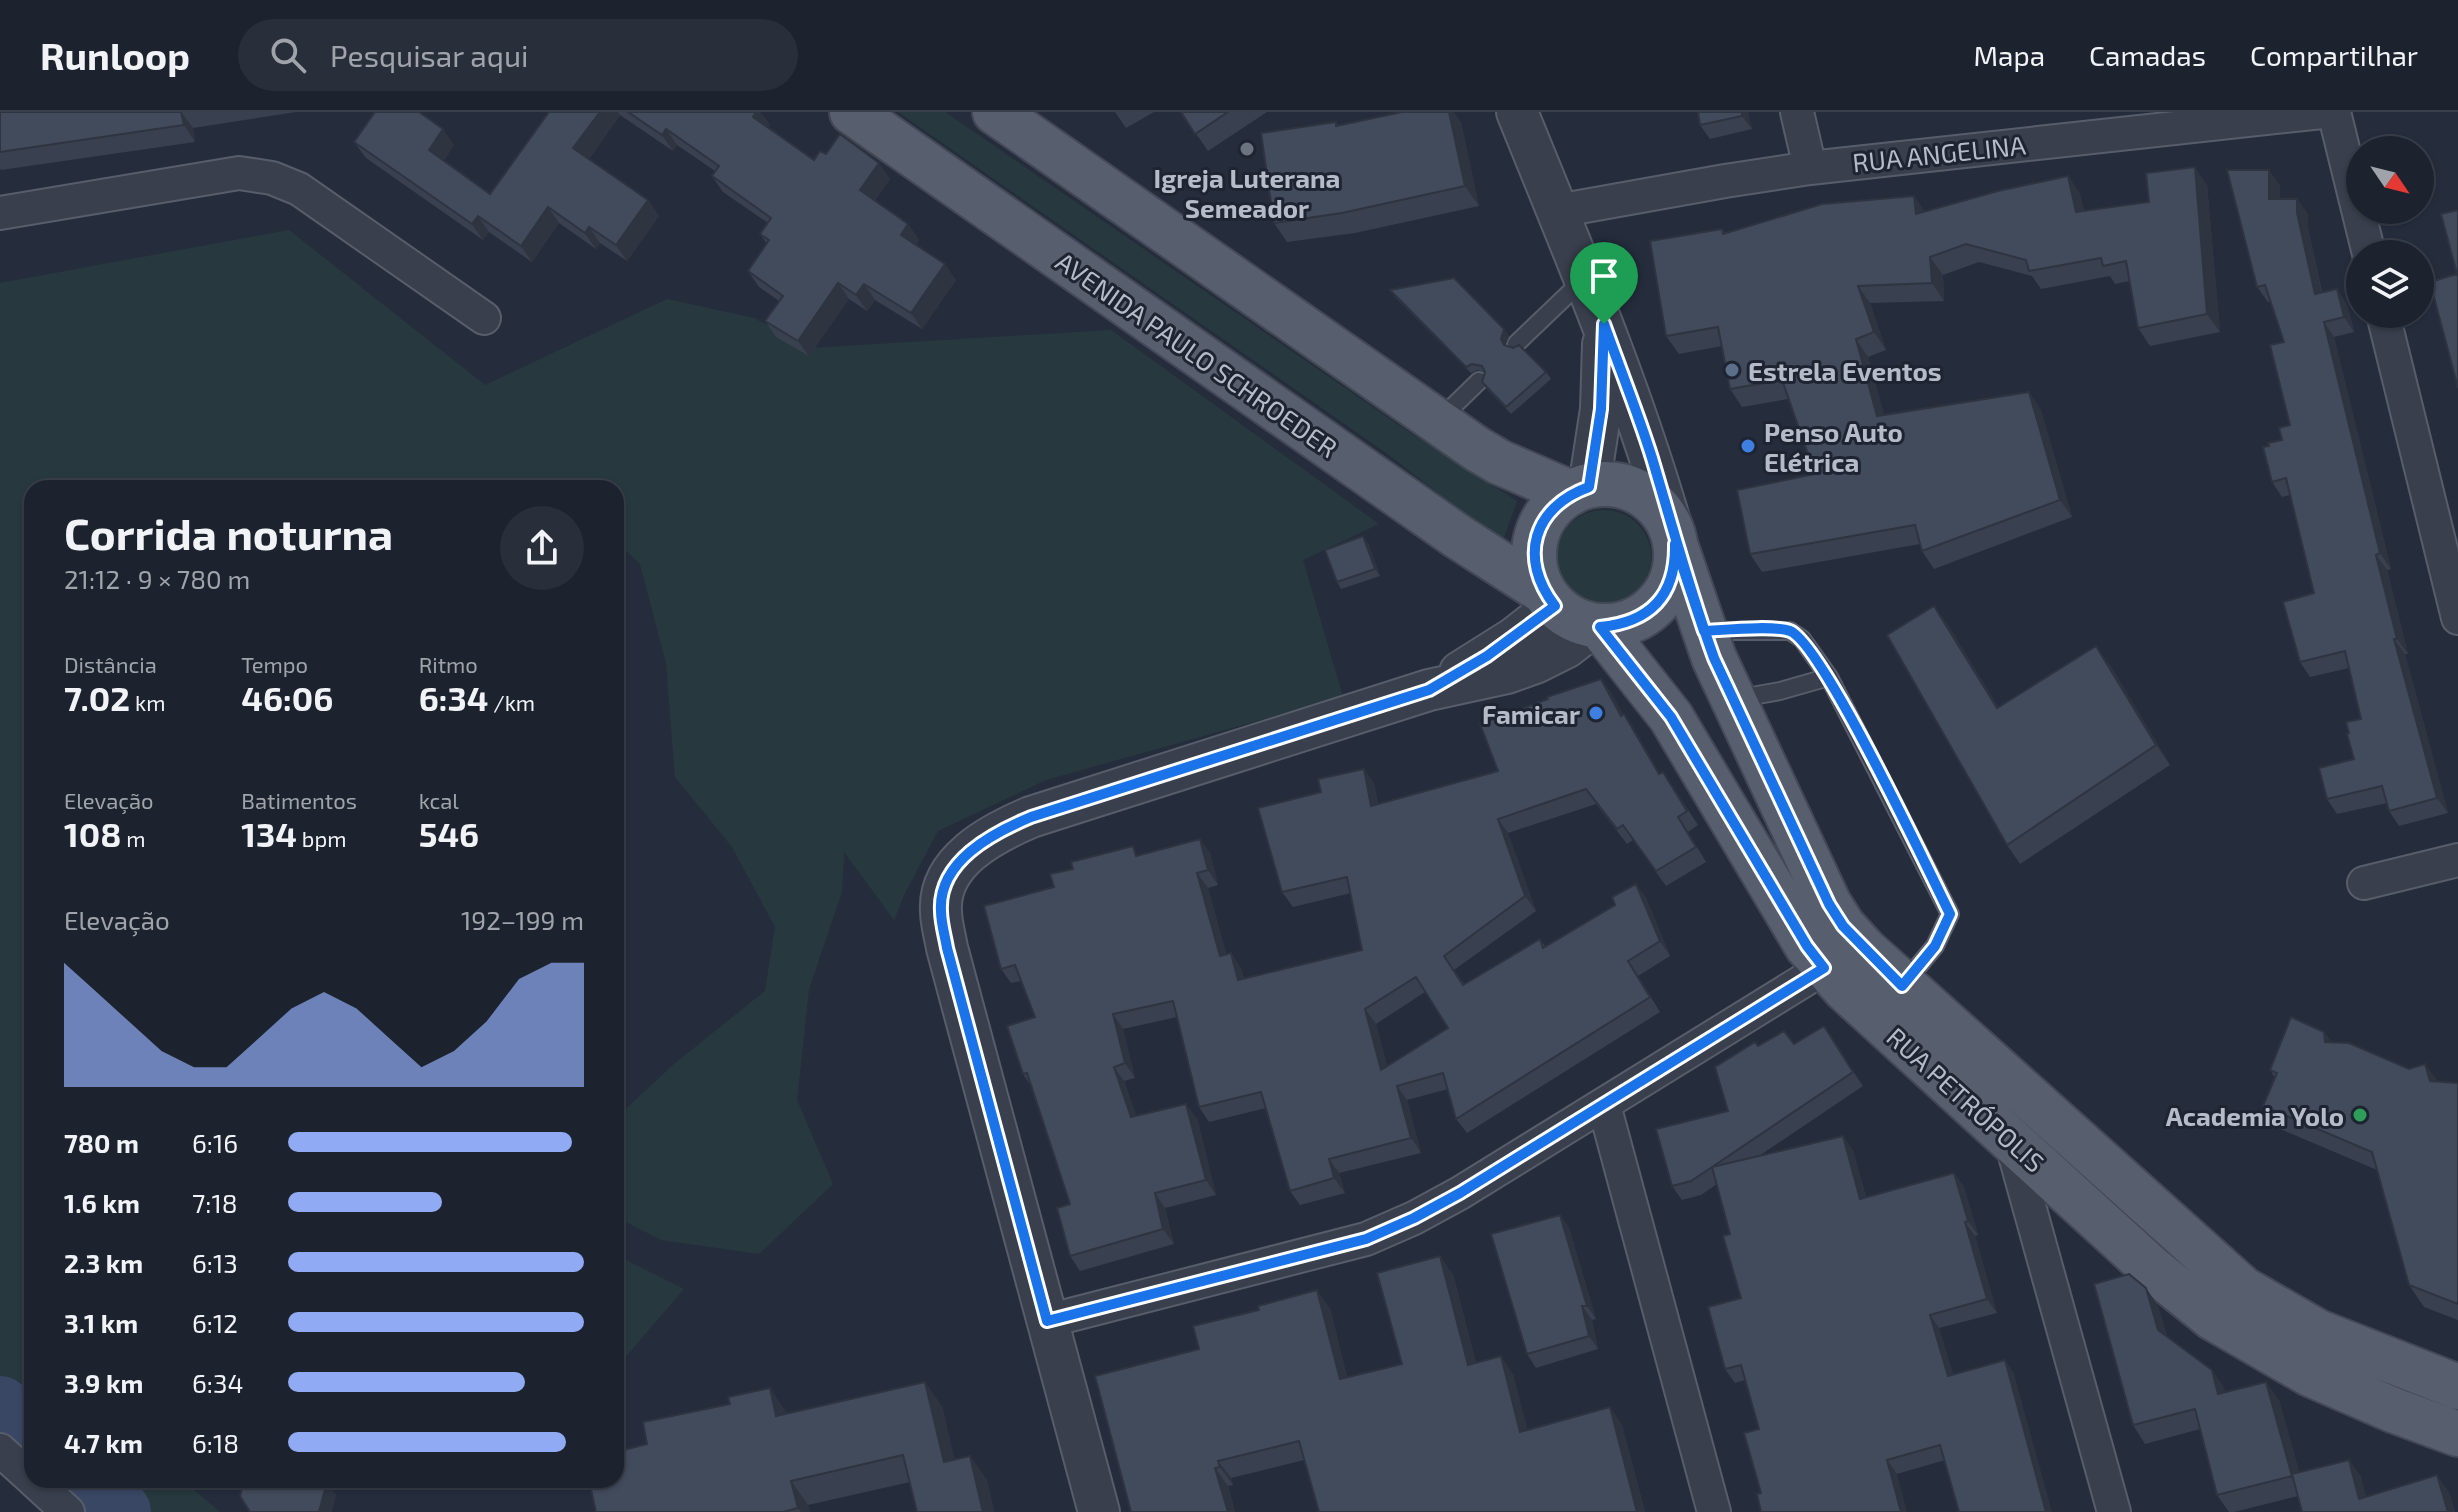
<!DOCTYPE html>
<html lang="pt">
<meta charset="utf-8">
<style>
body{margin:0;font-family:"Exo 2",sans-serif;background:#292f3a;color:#f1f3f6;height:100vh;display:flex;flex-direction:column;font-size:30px;white-space:nowrap}
*{box-sizing:border-box;margin:0}
p{font-size:26px;color:#a0a4aa}
.icon{flex:none;width:44px;height:44px;fill:none;stroke:currentColor;stroke-width:2;stroke-linecap:round;stroke-linejoin:round}
.map{position:relative;flex:1;overflow:hidden}
.panel{position:absolute;left:24px;top:368px;width:600px;height:1008px;display:flex;flex-direction:column;background:#1c222e;border-radius:24px;box-shadow:0 2px 6px #0004,0 0 0 2px #3a3f4a}
.panel>*{flex:none}
.needle{width:52px;rotate:125deg}
.tools{position:absolute;left:2346px;top:24px;display:grid;gap:16px}
.tools a{display:grid;place-items:center;width:88px;height:88px;border-radius:50%;background:#1c222e;box-shadow:0 2px 6px #0004,0 0 0 2px #3a3f4a;font-size:40px}
.pin{position:absolute;display:grid;place-items:center;width:68px;height:68px;color:#fff;margin:-82px -34px;border-radius:50% 50% 50% 0;rotate:-45deg;box-shadow:0 0 8px #0007}
.pin .icon{rotate:45deg}
.round{display:grid;place-items:center;flex:none;width:84px;height:84px;border-radius:42px;background:#292f3a}
.head{display:flex;align-items:center;justify-content:space-between;height:136px;padding:0 40px}
h1{font-size:44px;font-weight:700;line-height:60px}
.metrics{display:grid;grid-template-columns:repeat(3,1fr);gap:12px;height:136px;padding:8px 40px}
.metrics div{display:grid;align-content:center}
.metrics b{font-size:34px;font-weight:700}
.metrics small{font-size:22px;font-weight:400}
.metrics p{font-size:22px}
.chart{height:224px;padding:16px 40px}
.chart p{display:flex;justify-content:space-between}
.chart svg{width:100%;height:144px;margin-top:8px;fill:#90abf3;opacity:.7}
ul{padding:0 40px;list-style:none;font-size:26px}
li{display:grid;grid-template-columns:128px 96px 1fr;align-items:center;height:60px}
li i{height:20px;border-radius:10px;background:#90abf3}
header{display:flex;align-items:center;gap:48px;box-sizing:border-box;height:112px;padding:0 40px;background:#1c222e;border-bottom:2px solid #3a3f4a}
header strong{font-size:38px}
nav{display:flex;gap:44px;margin-inline-start:auto;font-size:28px}
.search{width:560px;height:72px;background:#292f3a;display:flex;align-items:center;gap:20px;box-sizing:border-box;padding:0 28px;border-radius:44px;color:#a0a4aa;font-size:30px}
.map>svg:first-child{display:block}
.green{fill:#27393e}
.lines{fill:none;stroke-linecap:round;stroke-linejoin:round}
.river{stroke:#3a4764;stroke-width:64}
.service-casing{stroke:#575d6b;stroke-width:20}
.minor-casing{stroke:#575d6b;stroke-width:36}
.tertiary-casing{stroke:#575d6b;stroke-width:44}
.primary-casing{stroke:#424856;stroke-width:48}
.service{stroke:#393f4d;stroke-width:16}
.minor{stroke:#393f4d;stroke-width:32}
.tertiary{stroke:#393f4d;stroke-width:40}
.primary{stroke:#575e6d;stroke-width:44}
.wall{fill:#39404f;fill-rule:evenodd}
.shaded-wall{fill:#2e3440}
.building{fill:#424b5c;stroke:#2e3440;stroke-width:2;fill-rule:evenodd}
.route-casing{stroke:#fff;stroke-width:16}
.route{stroke:#1a73e8;stroke-width:10}
.worship-dot{fill:#6b7280;stroke:#1e2432;stroke-width:3}
.service-dot{fill:#5c6f8a;stroke:#1e2432;stroke-width:3}
.shop-dot{fill:#3f7fe0;stroke:#1e2432;stroke-width:3}
.leisure-dot{fill:#2e9e5b;stroke:#1e2432;stroke-width:3}
.labels{text-anchor:middle;dominant-baseline:central;stroke-width:6;stroke-linejoin:round;paint-order:stroke}
.street-label{font-size:26px;fill:#b5bbc8;stroke:#1e2432}
.poi-label{font-size:26px;font-weight:bold;fill:#b5bbc8;stroke:#1e2432;text-anchor:start}
</style>
<header>
<strong>Runloop</strong>
<div class="search"><svg class="icon" aria-label="search" viewBox="0 0 24 24"><circle cx="10" cy="10" r="6"/><path d="M15 15l6 6"/></svg>Pesquisar aqui</div>
<nav><a>Mapa</a><a>Camadas</a><a>Compartilhar</a></nav>
</header>
<div class="map">
<svg width="2458" height="1400" viewBox="0 0 2458 1400">
<rect width="100%" height="100%" fill="#252d3d"/>
<path class="green" d="M898,0H945L1406,318L1517,389L1502,431L1389,343Z
M289,118L485,273L667,187L754,206L811,236L1111,218L1379,412L1303,448L1343,585L1046,668L938,719L905,781L894,808L844,740L842,780L809,877L797,988L833,1072L759,1142L661,1128L616,1105V1006L674,952L765,879L775,815L732,735L675,665L666,551L640,452L616,429V376H32V1307L0,1279V171Z
M1557 445a47 47 0 1 1 94 0a47 47 0 1 1-94 0Z
M616,1143L684,1177L616,1256Z
M101,1368H183L220,1400H138Z"/>
<g class="lines">
<path class="river" d="M0,1296L32,1324
M82,1368L119,1400"/>
<defs>
<path id="service" d="M1516,232L1585,166
M1440,307L1479,269
M1708,519H1790L1802,527L1829,565
M1735,587L1780,579L1829,565L1950,802L1935,834L1905,870"/>
<path id="minor" d="M1797,0L1810,56
M2334,0L2369,142
M1557,99L1725,69L1810,56L2322,0
M0,101L239,61L272,66L299,77L484,206
M2383,202L2458,506
M2364,771L2458,748
M1604,993L1714,1400
M2011,1029L2114,1400
M1047,1209L1366,1127L1414,1106L1460,1081L1824,856
M0,1338L32,1367
M33,1368L68,1400"/>
<path id="tertiary" d="M1517,0C1573,138 1631,274 1672,417
M1589,375L1601,297L1603,232
M1460,560L1514,526L1555,494
M1099,1400L947,836C945,824 941,811 941,799C938,749 993,721 1031,705L1429,578L1507,561L1535,551L1567,535L1594,514"/>
<path id="primary" d="M852,0L1457,424L1544,480
M995,0L1477,337L1499,350L1571,381
M1534 443a71 71 0 1 1 142 0a71 71 0 1 1-142 0Z
M1675,432L1714,546L1829,792L1843,814L1865,838L2243,1177L2318,1220L2458,1275
M1600,515L1671,605L1807,834L1845,877L2150,1155L2213,1206L2310,1262L2393,1298L2458,1322"/>
</defs>
<use href="#service" class="service-casing"/>
<use href="#minor" class="minor-casing"/>
<use href="#tertiary" class="tertiary-casing"/>
<use href="#primary" class="primary-casing"/>
<use href="#service" class="service"/>
<use href="#minor" class="minor"/>
<use href="#tertiary" class="tertiary"/>
<use href="#primary" class="primary"/>
</g>
<path class="wall" d="M0,0H296L193,16L195,30L1,58L0,56Z
M549,0H760L770,13L768,15L814,48L826,42L890,67L875,88L908,112L919,128L916,133L956,168L922,217L875,188L867,199L849,187L809,244L776,225L765,209L779,189L759,175L748,159L767,132L760,122L768,111L723,80L712,64L715,59L677,33L673,39L620,3L589,47L648,88L659,104L627,149L600,131L596,137L559,111L532,150L489,120L483,128L366,46L354,30L454,33L444,48L490,82Z
M1115,0H1154L1126,16Z
M1181,0H1267L1208,39Z
M1698,0H1748L1752,17L1710,27L1700,13Z
M1336,10L1339,14L1461,10L1479,94L1355,121L1287,130L1274,111Z
M2068,64L2080,82L2084,99L2149,90L2207,73L2220,220L2150,234L2138,216L2129,169L2115,172L2110,164L2041,177L2032,164L1979,150L1943,163L1944,189L1870,191L1886,238L1868,245L1884,303L2029,280L2041,298L2072,405L1934,457L1922,439L1920,432L1762,460L1750,442L1815,362L1788,287L1742,295L1730,277L1722,234L1679,242L1666,224L1722,117L1726,122L1914,84L1924,99Z
M2280,73V87H2297L2308,102V116L2322,180L2347,192L2354,220L2334,225L2391,457L2387,458L2408,542H2405L2448,701L2399,714L2389,699L2387,691L2337,702L2327,687L2354,647L2349,621L2361,607L2349,556L2310,565L2300,550L2314,481L2290,383L2282,385L2272,370L2269,334L2282,328L2290,313L2284,230L2271,189L2268,190L2257,175Z
M1390,178L1509,224L1505,234L1546,260L1551,267L1511,302L1487,277L1482,270L1485,260L1477,258L1471,261L1395,185Z
M1368,431L1380,464L1341,477L1337,470Z
M1948,513L1998,595L2110,553L2170,653L2020,752L2007,733Z
M1601,567L1611,581L1623,603L1624,602L1634,617L1660,662L1663,660L1698,713L1688,720L1706,750L1666,774L1633,728L1627,732L1596,692L1508,721L1536,799L1454,858L1464,872L1540,827L1545,834L1615,793L1636,772L1646,786L1670,844L1638,864L1660,900L1467,1021L1456,1007L1448,977L1407,988L1421,1041L1339,1061L1345,1081L1300,1093L1290,1079L1266,996L1209,1010L1199,995L1177,905L1123,917L1135,966L1124,969L1136,1004L1197,1006L1216,1083L1165,1096L1174,1132L1080,1159L1070,1144V1092L1031,974L1023,962L1035,905L1021,869L1011,871L1001,857L1054,775L1073,757L1140,743L1200,727L1210,741L1218,773L1208,776L1226,842L1231,841L1241,856L1244,866L1362,838L1351,781L1293,795L1282,780L1321,680L1364,657L1374,672L1378,692L1498,659ZM1425,880L1448,916L1387,954L1376,912Z
M1824,914L1863,974L1759,1044L1853,1038L1866,1085L1954,1061L1964,1075L1978,1123L1975,1124L1997,1201L1939,1216L1953,1263L2005,1248L2014,1262L1945,1348L1897,1362L1761,1381L1759,1317L1745,1268L1735,1271L1725,1257L1741,1186L1730,1122L1717,1072L1701,1083L1682,1088L1672,1074L1728,999L1758,934L1794,932Z
M2324,920L2332,931L2438,969L2458,971V1208L2424,1195L2409,1173L2377,1058L2278,1016L2263,994L2275,966L2270,958Z
M1560,1103L1569,1116L1596,1207L1592,1208L1598,1237L1536,1256L1527,1242Z
M1453,1162L1476,1251L1513,1262L1527,1318L1610,1295L1622,1313L1645,1400H1319L1304,1348L1231,1366L1233,1373L1228,1374L1235,1400H1131L1199,1237L1259,1198L1330,1196L1347,1265L1402,1252Z
M2146,1176L2158,1194L2167,1225L2212,1258L2224,1276L2225,1280L2279,1288L2299,1360L2349,1348L2361,1365L2366,1385L2449,1380L2455,1400H2302L2298,1384L2234,1400H2229L2217,1383L2200,1317L2145,1332L2133,1313Z
M770,1276L787,1302L942,1294L954,1347L970,1344L987,1368L994,1400H917L910,1370L808,1393L810,1400H596L730,1292Z"/>
<path class="shaded-wall" d="M181,0L193,16L195,30L184,13Z
M600,0H618L620,3L585,52L573,36Z
M756,0H760L770,13L764,20L753,5Z
M1449,0H1454L1461,10L1479,94L1465,74Z
M1742,0H1748L1752,17L1742,4Z
M443,17L454,33L440,54L429,38Z
M666,17L677,33L673,39L662,23Z
M879,51L890,67L871,94L860,78Z
M2195,55L2207,73L2220,220L2207,202Z
M2269,58L2280,73V102L2269,87Z
M2068,64L2080,82L2088,118L2076,100Z
M1914,84L1926,102H1916Z
M2297,87L2308,102V116L2325,197L2315,182L2297,101Z
M648,88L659,104L627,149L616,133Z
M548,95L559,111L532,150L521,134Z
M478,104L489,120L483,128L472,112Z
M908,112L919,128L912,138L901,123Z
M589,115L600,131L596,137L585,121Z
M1930,145L1943,163L1944,189L1932,171Z
M945,152L956,168L922,217L911,201Z
M838,171L849,187L809,244L798,229Z
M864,172L875,188L867,199L856,183Z
M1858,174L1870,191L1886,238L1874,220Z
M2337,177L2347,192L2354,220L2344,205Z
M2324,210L2334,225L2391,457L2380,441Z
M1504,217L1509,224L1505,234L1509,240L1501,227Z
M1856,227L1868,245L1889,321L1877,304Z
M2029,280L2041,298L2072,405L2060,388Z
M1363,424L1368,431L1380,464L1375,457Z
M2376,443L2387,458L2408,542L2397,527Z
M1934,494L1948,513L2011,615L1997,596Z
M2394,527L2405,542L2448,701L2437,686Z
M2096,534L2110,553L2170,653L2156,633Z
M1601,567L1611,581L1631,619L1621,604Z
M1624,602L1634,617L1669,677L1659,662Z
M1364,657L1374,672L1381,709L1371,694Z
M1498,707L1508,721L1536,799L1525,784Z
M1200,727L1210,741L1218,773L1208,758Z
M1197,761L1208,776L1231,858L1220,844Z
M1636,772L1646,786L1670,844L1660,829Z
M1231,841L1241,856L1248,882L1238,868Z
M1365,897L1376,912L1392,972L1381,958Z
M1113,902L1123,917L1135,966L1125,951Z
M1824,914L1834,928L1863,974L1853,960Z
M2324,920L2340,942L2325,930Z
M2425,952L2441,973L2430,969Z
M1114,955L1124,969L1141,1020L1131,1005Z
M1397,974L1407,988L1421,1041L1411,1026Z
M1186,992L1197,1006L1216,1083L1206,1068Z
M1843,1024L1853,1038L1870,1101L1860,1087Z
M1329,1047L1339,1061L1345,1081L1334,1066Z
M1954,1061L1964,1075L1978,1123L1968,1109Z
M1155,1081L1165,1096L1174,1132L1163,1117Z
M1560,1103L1569,1116L1596,1207L1587,1194Z
M1965,1110L1975,1124L1997,1201L1987,1187Z
M1440,1144L1453,1162L1481,1271L1468,1253Z
M2146,1176L2158,1194L2171,1236L2158,1218Z
M1317,1178L1330,1196L1352,1284L1340,1267Z
M1582,1194L1592,1208L1598,1237L1589,1224Z
M1930,1203L1939,1216L1958,1278L1948,1264Z
M1501,1244L1513,1262L1533,1338L1520,1320Z
M2005,1248L2014,1262L2052,1400H2046Z
M2212,1258L2224,1276L2231,1300L2218,1282Z
M925,1270L942,1294L961,1374L944,1350Z
M2266,1270L2279,1288L2305,1382L2292,1364Z
M770,1276L786,1300L793,1329L776,1304Z
M1610,1295L1622,1313L1645,1400H1637Z
M970,1344L987,1368L994,1400H983Z
M1887,1348L1897,1362L1907,1400H1901Z
M2349,1348L2361,1365L2370,1400L2359,1387Z
M1218,1349L1231,1366L1233,1373L1220,1355Z
M1215,1356L1228,1374L1235,1400H1228Z
M2437,1363L2449,1380L2455,1400H2448Z
M325,1368L336,1383L332,1400H319Z
M791,1369L808,1393L810,1400H801L798,1396Z"/>
<path class="building" d="M0,0H181L184,13L0,40Z
M375,0H419L443,17L429,38L490,82L549,0H600L573,36L648,88L616,133L589,115L585,121L548,95L521,134L478,104L472,112L354,30Z
M628,0H756L753,5L814,48L820,39L826,42L840,22L879,51L860,78L908,112L901,123L945,152L911,201L864,172L856,183L838,171L798,229L765,209L783,184L748,159L769,128L760,122L771,106L712,64L719,54L666,17L662,23Z
M1181,0H1228L1195,22Z
M1402,0H1449L1465,74L1342,101L1274,111L1261,21L1336,10V14Z
M1698,0H1742V4L1700,13Z
M2195,55L2207,202L2138,216L2126,149L2103,154L2101,146L2029,159L2026,148L1966,132L1930,145L1932,171L1858,174L1874,220L1856,227L1877,304L2029,280L2060,388L1922,439L1915,413L1750,442L1737,378L1815,362L1782,268L1730,277L1718,215L1666,224L1650,129L1722,117L1723,122L1822,92L1914,84L1916,102L1998,79L2068,64L2076,100L2149,90L2146,61Z
M2227,58H2269V87H2297V101L2315,182L2337,177L2344,205L2324,210L2380,441L2376,443L2397,527H2394L2437,686L2389,699L2382,674L2327,687L2319,656L2354,647L2347,622L2349,621L2346,610L2361,607L2345,539L2300,550L2283,490L2314,481L2286,366L2272,370L2263,335L2269,334L2268,331L2282,328L2279,316L2290,313L2270,233L2284,230L2265,173L2257,175Z
M2458,98V276L2430,170L2457,162L2441,102Z
M1454,166L1504,217L1501,227L1504,233L1513,236L1519,233L1546,260L1506,295L1482,270L1485,260L1482,254L1472,252L1466,255L1390,178Z
M1363,424L1375,457L1337,470L1325,438Z
M1934,494L1997,596L2096,534L2156,633L2007,733L1887,523Z
M1601,567L1621,604L1624,602L1659,662L1663,660L1687,699L1678,705L1696,735L1656,759L1623,713L1617,717L1586,677L1498,707L1525,784L1444,844L1463,873L1540,827L1543,836L1615,793L1612,785L1636,772L1660,829L1628,849L1650,885L1456,1007L1443,961L1397,974L1411,1026L1329,1047L1334,1066L1290,1079L1261,980L1199,995L1173,889L1113,902L1125,951L1114,955L1131,1005L1186,992L1206,1068L1155,1081L1163,1117L1070,1144L1057,1096L1070,1092L1027,961L1023,962L1007,914L1035,905L1015,853L1001,857L984,794L1054,775L1050,762L1073,757L1071,750L1133,734L1136,744L1200,727L1208,758L1197,761L1220,844L1231,841L1238,868L1362,838L1347,765L1282,780L1258,696L1321,680L1318,667L1364,657L1371,694L1498,659L1480,612L1548,587L1547,585ZM1416,865L1448,916L1381,958L1365,897Z
M2291,905L2324,920L2325,930L2349,931L2409,957L2425,952L2430,969L2458,971V1192L2409,1173L2372,1040L2263,994L2277,961L2270,958Z
M1824,914L1853,960L1712,1055L1843,1024L1860,1087L1954,1061L1968,1109L1965,1110L1987,1187L1930,1203L1948,1264L2005,1248L2046,1400H1959L1940,1333L1887,1348L1901,1400H1761L1757,1382L1761,1381L1744,1321L1759,1317L1741,1253L1725,1257L1708,1195L1741,1186L1723,1124L1730,1122L1712,1055L1691,1069L1672,1074L1656,1017L1728,999L1715,955L1755,930L1758,934L1784,919L1794,932Z
M1560,1103L1587,1194H1582L1589,1224L1527,1242L1491,1122Z
M1440,1144L1468,1253L1501,1244L1520,1320L1610,1295L1637,1400H1319L1299,1329L1218,1349L1220,1355L1215,1356L1228,1400H1131L1095,1264L1199,1237L1193,1214L1259,1198L1258,1194L1317,1178L1340,1267L1402,1252L1377,1161Z
M2129,1162L2146,1176L2158,1218L2212,1258L2218,1282L2266,1270L2292,1364L2217,1383L2195,1297L2133,1313L2094,1172Z
M925,1270L944,1350L970,1344L983,1400H917L903,1343L791,1369L798,1396L783,1400H596L589,1368H616V1340L647,1332L643,1310L730,1292L728,1285L770,1276L776,1304Z
M2349,1348L2359,1387L2437,1363L2448,1400H2302L2292,1362Z
M244,1368H325L327,1370L319,1400H250L240,1384Z"/>
<g class="lines">
<defs>
<path id="route" d="M1604,212L1601,297L1589,375C1533,395 1518,446 1555,494L1487,544L1429,578L1031,705C993,721 938,749 941,799C941,811 945,824 947,836L1047,1209L1366,1127L1414,1106L1460,1081L1824,856L1807,834L1671,605L1600,515C1651,510 1676,483 1675,432L1704,519C1724,518 1773,513 1790,519C1822,531 1928,758 1950,802L1935,834L1902,874L1843,814L1829,792L1714,546C1690,480 1672,413 1652,346C1638,301 1620,257 1604,212"/>
</defs>
<use href="#route" class="route-casing"/>
<use href="#route" class="route"/>
</g>
<circle class="worship-dot" cx="1247" cy="37" r="8"/>
<circle class="service-dot" cx="1732" cy="258" r="8"/>
<g class="shop-dot">
<circle cx="1748" cy="334" r="8"/>
<circle cx="1596" cy="601" r="8"/>
</g>
<circle class="leisure-dot" cx="2360" cy="1003" r="8"/>
<g class="labels">
<g class="street-label">
<text transform="translate(1939 41) rotate(-6)">RUA ANGELINA</text>
<text transform="translate(1197 242) rotate(35)">AVENIDA PAULO SCHROEDER</text>
<text transform="translate(1966 987) rotate(42)">RUA PETRÓPOLIS</text>
</g>
<g class="poi-label">
<text x="1247" y="65" text-anchor="middle">Igreja Luterana<tspan x="1247" dy="30">Semeador</tspan></text>
<text x="1748" y="258">Estrela Eventos</text>
<text x="1764" y="319">Penso Auto<tspan x="1764" dy="30">Elétrica</tspan></text>
<text x="1580" y="601" text-anchor="end">Famicar</text>
<text x="2344" y="1003" text-anchor="end">Academia Yolo</text>
</g>
</g>
</svg>
<div class="tools">
<a><svg class="needle" viewBox="-14 -14 28 28"><path d="M0-13l5 13h-10z" fill="#e53935"/><path d="M0 13l5-13h-10z" fill="#a0a4aa"/></svg></a>
<a><svg class="icon" aria-label="layers" viewBox="0 0 24 24"><path d="M12 4l9 5-9 5-9-5zM3 14l9 5 9-5"/></svg></a>
</div>
<div class="pin" style="left:1604px;top:212px;background:#1e9e55"><svg class="icon" aria-label="arrive" viewBox="0 0 24 24"><path d="M6 21V4h12l-3 4 3 4H6"/></svg></div>
<section class="panel">
<div class="head"><div><h1>Corrida noturna</h1><p>21:12 · 9 × 780 m</p></div><a class="round"><svg class="icon" aria-label="share" viewBox="0 0 24 24"><path d="M12 15V3M7 8l5-5 5 5M5 13v7h14v-7"/></svg></a></div>
<div class="metrics">
<div><p>Distância</p><b>7.02<small> km</small></b></div>
<div><p>Tempo</p><b>46:06</b></div>
<div><p>Ritmo</p><b>6:34<small> /km</small></b></div>
</div>
<div class="metrics">
<div><p>Elevação</p><b>108<small> m</small></b></div>
<div><p>Batimentos</p><b>134<small> bpm</small></b></div>
<div><p>kcal</p><b>546</b></div>
</div>
<div class="chart"><p><span>Elevação</span>192–199 m</p>
<svg viewBox="0 0 160 44" preserveAspectRatio="none"><path d="M0 44V6L10 15L20 24L30 33L40 38L50 38L60 29L70 20L80 15L90 20L100 29L110 38L120 33L130 24L140 11L150 6L160 6V44z"/></svg>
</div>
<ul>
<li><b>780 m</b>6:16<i style="width:96%"></i></li>
<li><b>1.6 km</b>7:18<i style="width:52%"></i></li>
<li><b>2.3 km</b>6:13<i style="width:100%"></i></li>
<li><b>3.1 km</b>6:12<i style="width:100%"></i></li>
<li><b>3.9 km</b>6:34<i style="width:80%"></i></li>
<li><b>4.7 km</b>6:18<i style="width:94%"></i></li>
</ul>
</section>
</div>
